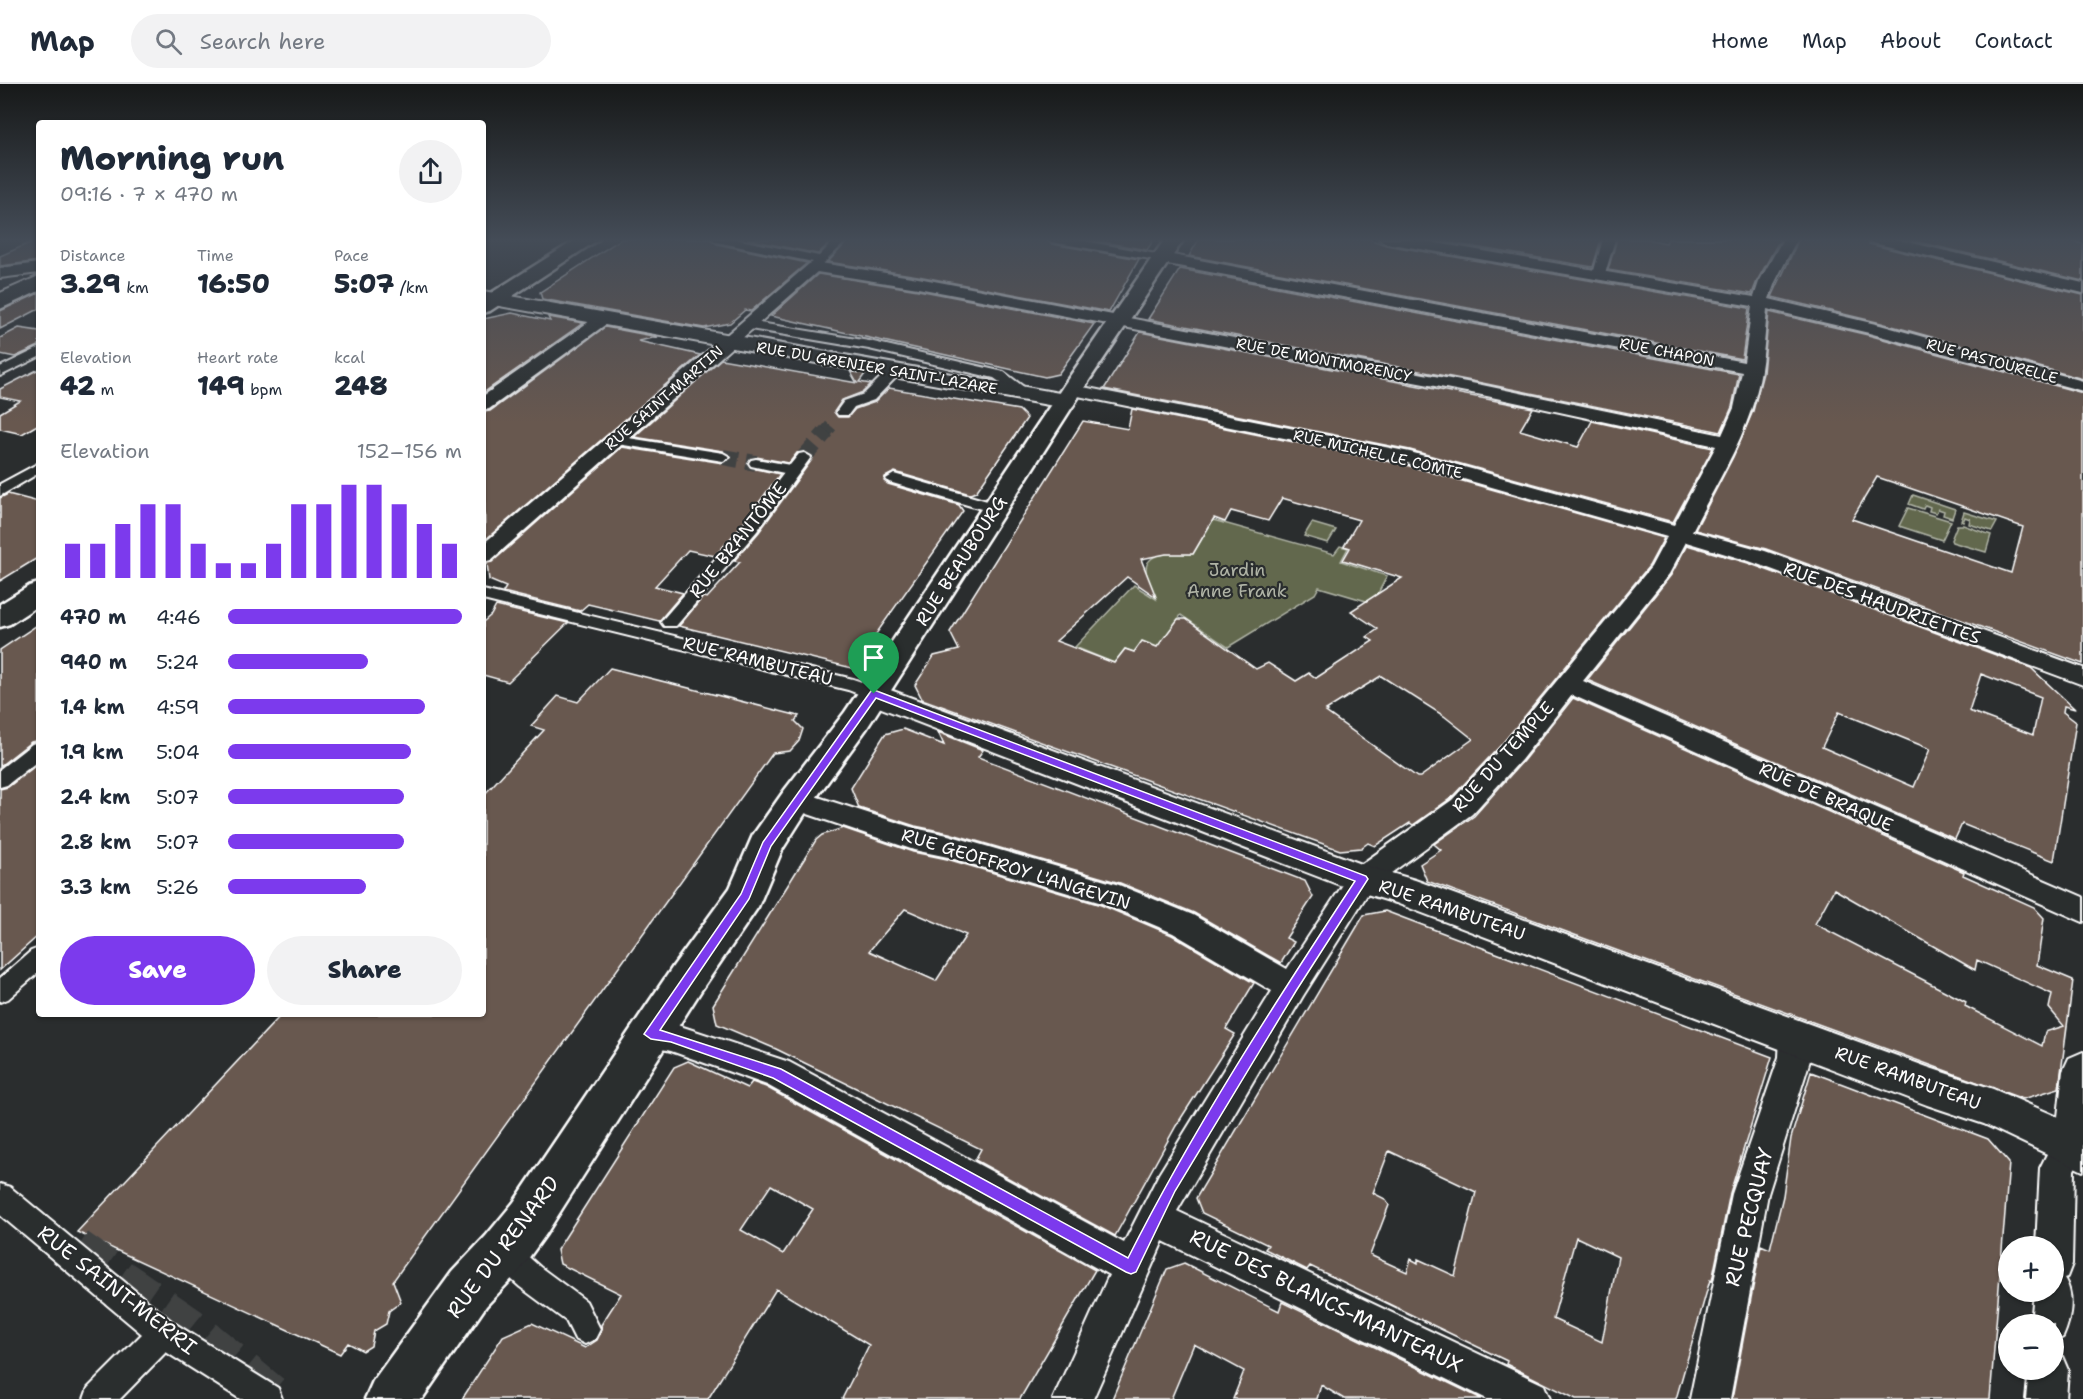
<!DOCTYPE html>
<meta charset="utf-8">
<style>
body{margin:0;font-family:"Shantell Sans",sans-serif;background:#f2f2f3;color:#1f2937;height:100vh;display:flex;flex-direction:column;font-size:22px;white-space:nowrap}
*{box-sizing:border-box;margin:0}
p{font-size:20px;color:#747a83}
.icon{flex:none;width:33px;height:33px;fill:none;stroke:currentColor;stroke-width:2;stroke-linecap:round;stroke-linejoin:round}
.map{position:relative;flex:1;overflow:hidden}
.panel{position:absolute;left:36px;top:36px;width:450px;height:897px;display:flex;flex-direction:column;background:#fff;border-radius:6px;box-shadow:0 2px 4px #0004}
.panel>*{flex:none}
.controls{position:absolute;left:1998px;top:1152px;display:grid;gap:12px}
.controls a{display:grid;place-items:center;width:66px;height:66px;border-radius:50%;background:#fff;box-shadow:0 2px 4px #0004;font-size:30px}
.pin{position:absolute;display:grid;place-items:center;width:51px;height:51px;color:#fff;margin:-62px -26px;border-radius:50% 50% 50% 0;rotate:-45deg;box-shadow:0 0 6px #0007}
.pin .icon{rotate:45deg}
.round{display:grid;place-items:center;flex:none;width:63px;height:63px;border-radius:32px;background:#f2f2f3}
.headline{display:flex;align-items:center;justify-content:space-between;height:102px;padding:0 24px}
h1{font-size:33px;font-weight:800;line-height:45px}
.metrics{display:grid;grid-template-columns:repeat(3,1fr);gap:9px;height:102px;padding:6px 24px}
.metrics div{display:grid;align-content:center}
.metrics b{font-size:26px;font-weight:800}
.metrics small{font-size:16px;font-weight:400}
.metrics p{font-size:16px}
.chart{height:168px;padding:12px 24px}
.chart p{display:flex;justify-content:space-between}
.chart svg{width:100%;height:108px;margin-top:6px;stroke:#7c3aed;stroke-width:6}
.primary-button{display:flex;gap:12px;margin-top:auto;padding:12px 24px}
.primary-button a{flex:1;height:69px;border-radius:36px;background:#7c3aed;color:#fff;font-size:24px;font-weight:800;line-height:69px;text-align:center}
.primary-button a+a{background:#f2f2f3;color:#1f2937}
ul{padding:0 24px;list-style:none;font-size:20px}
li{display:grid;grid-template-columns:96px 72px 1fr;align-items:center;height:45px}
li i{height:15px;border-radius:8px;background:#7c3aed}
header{display:flex;align-items:center;gap:36px;box-sizing:border-box;height:84px;padding:0 30px;background:#fff;border-bottom:2px solid #e0e1e3}
header strong{font-size:28px}
nav{display:flex;gap:33px;margin-inline-start:auto;font-size:21px}
.search{width:420px;height:54px;background:#f2f2f3;display:flex;align-items:center;gap:15px;box-sizing:border-box;padding:0 21px;border-radius:33px;color:#747a83;font-size:22px}
.map>svg:first-child{display:block}
.green{fill:#62684e;stroke:#b0b4a6;stroke-width:1.5}
.building{fill:#685850;stroke:#fff;stroke-width:1.5;fill-rule:evenodd}
.lines{fill:none;stroke-linecap:round;stroke-linejoin:round}
.pedestrian-tunnel-far1{stroke:#3f4243;stroke-width:13;stroke-dasharray:13 6;stroke-linecap:butt}
.pedestrian-tunnel{stroke:#3f4243;stroke-width:16;stroke-dasharray:16 8;stroke-linecap:butt}
.minor-tunnel{stroke:#3f4243;stroke-width:35;stroke-dasharray:35 17;stroke-linecap:butt}
.pedestrian-casing{stroke:#fff;stroke-width:4}
.minor-casing{stroke:#fff;stroke-width:4}
.tertiary-casing{stroke:#fff;stroke-width:4}
.secondary-casing{stroke:#fff;stroke-width:5}
.pedestrian{fill:#2a2d2e;fill-rule:evenodd}
.minor{fill:#2a2d2e;fill-rule:evenodd}
.tertiary{fill:#2a2d2e;fill-rule:evenodd}
.secondary{fill:#2a2d2e;fill-rule:evenodd}
.route{fill:#7c3aed;stroke:#fff;stroke-width:1.5;fill-rule:evenodd}
.labels{text-anchor:middle;dominant-baseline:central;stroke-width:4.5;stroke-linejoin:round;paint-order:stroke}
.far-street-label{font-size:15px;fill:#fff;stroke:#2a2d2e}
.street-label{font-size:18px;fill:#fff;stroke:#2a2d2e}
.park-label{font-size:18px;fill:#b0b4a6;stroke:#2a2d2e}
.near-street-label{font-size:21px;fill:#fff;stroke:#2a2d2e}
</style>
<header>
<strong>Map</strong>
<div class="search"><svg class="icon" aria-label="search" viewBox="0 0 24 24"><circle cx="10" cy="10" r="6"/><path d="M15 15l6 6"/></svg>Search here</div>
<nav><a>Home</a><a>Map</a><a>About</a><a>Contact</a></nav>
</header>
<div class="map">
<svg width="2083" height="1315" viewBox="0 0 2083 1315">
<rect width="100%" height="100%" fill="#2a2d2e"/>
<filter id="ink" filterUnits="userSpaceOnUse"><feTurbulence type="fractalNoise" baseFrequency=".0167" numOctaves="2"/><feDisplacementMap in="SourceGraphic" scale="12" xChannelSelector="R" yChannelSelector="G"/><feConvolveMatrix kernelMatrix="1 2 1 2 8 2 1 2 1" color-interpolation-filters="sRGB"/></filter>
<g filter="url(#ink)">
<path class="green" d="M1913,411L1955,425L1952,434L1943,431L1944,427L1938,425L1936,429L1929,427L1930,423L1925,421L1923,425L1909,420Z
M1908,424L1951,437L1942,456L1899,442Z
M1964,428L1997,438L1992,447L1969,440L1970,435L1965,433L1963,438L1961,437Z
M1213,436L1334,470L1340,462L1348,464L1341,477L1387,492L1373,519L1319,503L1315,510L1228,563L1181,531L1150,574L1125,565L1114,579L1075,563L1134,501L1156,515C1153,507 1146,495 1146,486C1146,465 1180,470 1193,470Z
M1312,439L1336,446L1328,459L1304,452Z
M1957,441H1963L1991,451L1986,468L1952,458L1951,456Z"/>
<path class="building" d="M39,155V177L0,182V172Z
M621,155H710L717,160L807,179L751,227L745,226L730,239L704,244L542,215L540,208Z
M747,155H833L818,170Z
M850,155H1045L1052,160L1139,175L1109,228L918,192L828,178Z
M1087,155H1154L1147,166Z
M1199,155H1369L1386,161L1749,224L1742,275L1189,172Z
M1427,155H1601L1593,183Z
M1617,155H1647L1666,159L1668,155H1780L1757,197L1752,210L1608,186Z
M1799,155H1866L1869,160L2083,211V295L1881,239L1772,213Z
M1906,155H2064L2083,160V197Z
M1180,185L1739,290L1732,323L1721,348L1482,299L1148,235Z
M818,190L918,206L1094,240L1058,290L1045,293L771,232Z
M39,209V225L0,245V227Z
M1769,228L1868,251L2083,309V580L1766,465L1695,446L1733,373L1753,327L1763,289ZM1877,393L2023,443L2011,489L1852,435Z
M512,229L550,237L548,233L583,239L483,309V235Z
M605,243L658,253L638,257L700,271L485,456L483,328L490,327Z
M19,244L39,247V262L15,273L0,270V254Z
M1140,248L1533,324L1520,346L1578,363L1592,337L1713,364L1673,438L1410,366L1104,305Z
M721,275L857,299L850,287L865,290L859,298L871,300L863,308L842,316L834,328L838,333H848L855,325L875,318L889,304L1019,326L1027,334L976,408L970,410L895,388L885,393L884,397L888,400L959,421L963,427L852,584L679,542L703,513L707,514L740,478L734,477L759,448L813,374L812,371L805,367L797,369L789,379L756,373L749,375L747,380L751,384L780,390L743,440L715,472L688,466L655,502L683,509L659,537L588,520L580,527L503,508L506,503L489,496L487,479L492,478L622,363L723,379L731,375V371L723,367L634,353Z
M39,285V340L22,350L0,345V329L20,317L0,313V305Z
M1132,325L1406,381L1664,454L1649,482L1501,661L1451,714L1413,741L1410,739L1375,762L1368,759L1361,764L1340,766L922,615L915,601L934,572L959,566L950,548L1083,337L1128,345ZM1282,414L1359,436L1344,462L1350,464L1343,476L1402,494L1351,527L1378,545L1367,553L1373,557L1316,594L1309,589L1296,597L1268,579L1256,585L1186,535H1178L1157,563L1142,557L1134,568L1125,565L1114,579L1056,557L1127,493L1156,513L1141,475L1166,470H1193L1214,434L1225,438L1231,427L1268,437ZM1381,592L1444,632L1473,655L1420,693H1417L1326,628L1328,627L1326,626Z
M8,410L39,418V473L0,497V414Z
M1687,461L1748,479L2031,584L2075,625L2064,622L2063,628L2076,638L2054,777L1962,740L1955,755L1587,596L1671,491ZM1981,590L2041,613L2033,651L1969,627ZM1839,628L1930,665L1914,703L1822,663Z
M496,522L568,539L508,598L483,591V538L491,531Z
M39,540V656L31,658L0,682V566Z
M610,584L799,632L795,637L803,645L799,657L790,667L773,669L393,1197L401,1218L389,1227L386,1240L374,1247L371,1262L363,1267L348,1259L340,1270L77,1148L282,930H483V712L544,646L531,642L558,612L578,618Z
M1573,614L1964,788L1963,791L2034,823L2044,834L2037,881L2073,896L2059,1004L2023,1015L1427,797L1420,780L1441,766L1434,760L1474,732L1523,677ZM1834,805L1975,886L1977,876L2052,910L2049,924L2064,942L2045,948L2042,962L1965,922L1966,918L1815,840Z
M903,645L944,661L938,648L983,666L978,673L1305,797L1313,813L1286,854L1294,858L1281,879L1194,829L1120,799L949,749L915,742L859,724L851,704L885,650Z
M39,679V851L0,886V705L8,703Z
M843,744L913,768L947,775L1101,821L1172,851L1254,899L1226,945L1235,950L1176,1042L1115,1152L975,1076L981,1065L776,965L717,940L713,921L816,756L822,751ZM905,825L966,851L936,897L869,867Z
M1385,827L1772,973L1730,1109L1712,1197L1710,1196L1676,1315H1576L1506,1280L1507,1277L1310,1182L1307,1186L1265,1165L1268,1161L1202,1129L1196,1114L1364,831ZM1389,1067L1476,1108L1455,1192L1418,1175V1179L1411,1175L1407,1188L1370,1171L1389,1121L1385,1115L1373,1109ZM1576,1153L1618,1173L1602,1258L1553,1235Z
M688,977L747,1004L752,998L766,1003L1095,1186L1020,1315H842L869,1261L776,1205L708,1315H462L503,1252L532,1239L585,1264L597,1256L602,1246L601,1241L621,1210L560,1180L557,1166L674,983ZM771,1101L813,1125L783,1170L741,1146Z
M1811,988L1988,1055L2009,1079L1990,1315H1732L1761,1161L1770,1165L1783,1112L1791,1054Z
M1184,1179L1279,1227L1282,1218L1482,1315H1344L1321,1301L1317,1315H1233L1244,1287L1194,1260L1171,1315H1112L1167,1185Z"/>
<g class="lines">
<path class="pedestrian-tunnel-far1" d="M826,348L831,342"/>
<path class="pedestrian-tunnel" d="M723,373L756,379
M804,373L827,347"/>
<path class="minor-tunnel" d="M78,1163L191,1241L280,1315"/>
<defs>
<path id="pedestrian" d="M712,155H735L819,172L836,155H848L818,185L814,187L808,183L813,178L717,158Z
M1047,155H1073L1162,171L1168,174L1162,177L1052,158Z
M1603,155H1615L1605,190L1599,194L1593,190Z
M39,198V207L0,225V216Z
M748,237L869,257L1004,288L1033,310L1031,313H1021L994,294L869,265L744,244L742,241Z
M39,264V273L0,292V283Z
M895,283L902,287L874,316L854,323L848,331H838L836,328L844,317L864,310L890,284Z
M616,352L723,369L730,373L723,377L611,359L609,356Z
M804,369L811,373L757,447L676,542H664L661,538L664,534L745,441L784,389L751,382L749,379L751,376L756,375L790,381L799,370Z
M39,379V389L0,412V400Z
M894,390L1001,421L1003,424L995,429L889,398L886,395Z
M483,506L853,595L881,605L883,610L881,615L874,616L848,606L483,516Z
M39,658V676L7,701L0,703V685L32,660Z
M39,864V888L8,915L0,918V894L31,867Z
M0,1100L10,1103L174,1239L278,1304L282,1315H240L166,1268L120,1315H84L88,1304L142,1250L0,1131Z
M503,1155L513,1159L540,1183L586,1217L600,1245L595,1255L585,1260L575,1255L566,1237L520,1203L493,1179L489,1169L493,1159Z"/>
<path id="minor" d="M1379,155H1413L1754,213L1759,198L1783,155H1797L1775,198L1769,215L1880,241L2083,297V307L1869,249L1767,225C1764,258 1763,294 1751,326C1737,368 1712,407 1692,447L1765,467L2083,584V601L1749,477L1686,458L1669,490L1583,597L2083,813V838L1572,611L1521,676L1472,730L1372,803L1303,912L1177,1127L1544,1301L1550,1315H1487L1163,1157L1093,1315H1053L1109,1191L767,1001L671,967L640,960L635,950L640,940L651,936L671,939L789,978L1124,1159L1159,1090L1272,907L1173,849L1102,819L948,773L914,766L787,723L783,716L787,709L796,706L914,744L948,751L1119,801L1193,831L1287,885L1352,787L1452,716L1503,662L1651,483L1667,453L1407,379L1073,311L1067,310L1064,306L1067,302L1073,301L1410,368L1674,441L1716,362L1482,311L918,204L817,188L491,476L483,478V460L809,180L814,178L918,194L1482,301L1722,351L1734,324L1742,288L1162,179L1154,174L1162,169L1744,278L1752,222L1386,159Z
M1868,155H1895L2083,199V209L1870,158Z
M39,179V189L0,194V184Z
M39,192V203L0,220V209Z
M603,230L611,235L609,238L489,325L483,326V312L597,232Z
M1796,939L1807,943L1812,953L1811,973L1768,1110L1730,1315H1690L1732,1110L1779,973L1780,953L1785,943Z
M2070,1044L2082,1048L2083,1070L2074,1086L2072,1180L2067,1193L2064,1194C2075,1211 2071,1235 2063,1253L2054,1258V1240H2031L2034,1208H2054V1162H2036L2040,1084L2058,1048Z
M2054,1269L2062,1272L2068,1286L2066,1315H2026L2029,1286H2054Z"/>
<path id="tertiary" d="M483,207L1065,310L1073,312L1076,317L1073,322L1065,324L483,219Z
M874,600L1367,782L1415,796L1927,983L1993,1005L2058,1033L2063,987L2069,974L2083,968V1087L1984,1040L1927,1021L1396,819L1350,805L863,617L859,610L863,603Z"/>
<path id="secondary" d="M577,155H599L490,227L483,229V214Z
M1165,155H1184L1090,295L867,644L808,725L782,766L758,823L702,905L546,1150L520,1186L486,1222L422,1315H365L373,1297L452,1188L486,1152L514,1118L674,881L730,804L753,751L784,707L845,628L1068,295Z
M39,499V521L10,540L0,543V520L29,502Z"/>
</defs>
<use href="#pedestrian" class="pedestrian-casing"/>
<use href="#minor" class="minor-casing"/>
<use href="#tertiary" class="tertiary-casing"/>
<use href="#secondary" class="secondary-casing"/>
<use href="#pedestrian" class="pedestrian"/>
<use href="#minor" class="minor"/>
<use href="#tertiary" class="tertiary"/>
<use href="#secondary" class="secondary"/>
</g>
</g>
<linearGradient id="sky" x2="0" y2="1"><stop stop-color="#171919"/><stop offset="0.46" stop-color="#444c57"/><stop offset="1" stop-color="#444c57" stop-opacity="0"/></linearGradient>
<rect width="2083" height="339" fill="url(#sky)"/>
<path class="route" d="M874,606L1366,792L1368,795L1296,907L1175,1107L1136,1188L1131,1190L1126,1188L773,994L671,958L651,955L644,950L741,810L763,758L871,607ZM876,614L1355,797C1275,919 1194,1043 1128,1174L781,985L660,946L749,815L771,762Z"/>
<g class="labels">
<g class="far-street-label">
<text transform="translate(1667 268) rotate(11)">RUE CHAPON</text>
<text transform="translate(1324 276) rotate(11)">RUE DE MONTMORENCY</text>
<text transform="translate(1992 277) rotate(15)">RUE PASTOURELLE</text>
<text transform="translate(877 284) rotate(10)">RUE DU GRENIER SAINT-LAZARE</text>
<text transform="translate(664 314) rotate(-41)">RUE SAINT-MARTIN</text>
<text transform="translate(1378 370) rotate(13)">RUE MICHEL LE COMTE</text>
</g>
<g class="street-label">
<text transform="translate(738 456) rotate(-51)">RUE BRANTÔME</text>
<text transform="translate(961 477) rotate(-57)">RUE BEAUBOURG</text>
<text transform="translate(1882 519) rotate(20)">RUE DES HAUDRIETTES</text>
<text transform="translate(758 577) rotate(14)">RUE RAMBUTEAU</text>
<text transform="translate(1503 673) rotate(-48)">RUE DU TEMPLE</text>
<text transform="translate(1826 713) rotate(24)">RUE DE BRAQUE</text>
<text transform="translate(1016 785) rotate(17)">RUE GEOFFROY L'ANGEVIN</text>
<text transform="translate(1452 826) rotate(19)">RUE RAMBUTEAU</text>
<text transform="translate(1908 994) rotate(20)">RUE RAMBUTEAU</text>
</g>
<g class="park-label">
<text x="1237" y="486">Jardin<tspan x="1237" dy="21">Anne Frank</tspan></text>
</g>
<g class="near-street-label">
<text transform="translate(1749 1133) rotate(-76)">RUE PECQUAY</text>
<text transform="translate(503 1163) rotate(-53)">RUE DU RENARD</text>
<text transform="translate(117 1206) rotate(38)">RUE SAINT-MERRI</text>
<text transform="translate(1326 1217) rotate(26)">RUE DES BLANCS-MANTEAUX</text>
</g>
</g>
</svg>
<div class="controls">
<a>+</a>
<a>−</a>
</div>
<div class="pin" style="left:874px;top:610px;background:#1e9e55"><svg class="icon" aria-label="arrive" viewBox="0 0 24 24"><path d="M6 21V4h12l-3 4 3 4H6"/></svg></div>
<section class="panel">
<div class="headline"><div><h1>Morning run</h1><p>09:16 · 7 × 470 m</p></div><a class="round"><svg class="icon" aria-label="share" viewBox="0 0 24 24"><path d="M12 15V3M7 8l5-5 5 5M5 13v7h14v-7"/></svg></a></div>
<div class="metrics">
<div><p>Distance</p><b>3.29<small> km</small></b></div>
<div><p>Time</p><b>16:50</b></div>
<div><p>Pace</p><b>5:07<small> /km</small></b></div>
</div>
<div class="metrics">
<div><p>Elevation</p><b>42<small> m</small></b></div>
<div><p>Heart rate</p><b>149<small> bpm</small></b></div>
<div><p>kcal</p><b>248</b></div>
</div>
<div class="chart"><p><span>Elevation</span>152–156 m</p>
<svg viewBox="0 0 160 44" preserveAspectRatio="none"><path d="M5 44V30M15 44V30M25 44V22M35 44V14M45 44V14M55 44V30M65 44V38M75 44V38M85 44V30M95 44V14M105 44V14M115 44V6M125 44V6M135 44V14M145 44V22M155 44V30"/></svg>
</div>
<ul>
<li><b>470 m</b>4:46<i style="width:100%"></i></li>
<li><b>940 m</b>5:24<i style="width:60%"></i></li>
<li><b>1.4 km</b>4:59<i style="width:84%"></i></li>
<li><b>1.9 km</b>5:04<i style="width:78%"></i></li>
<li><b>2.4 km</b>5:07<i style="width:75%"></i></li>
<li><b>2.8 km</b>5:07<i style="width:75%"></i></li>
<li><b>3.3 km</b>5:26<i style="width:59%"></i></li>
</ul>
<div class="primary-button"><a>Save</a><a>Share</a></div>
</section>
</div>
